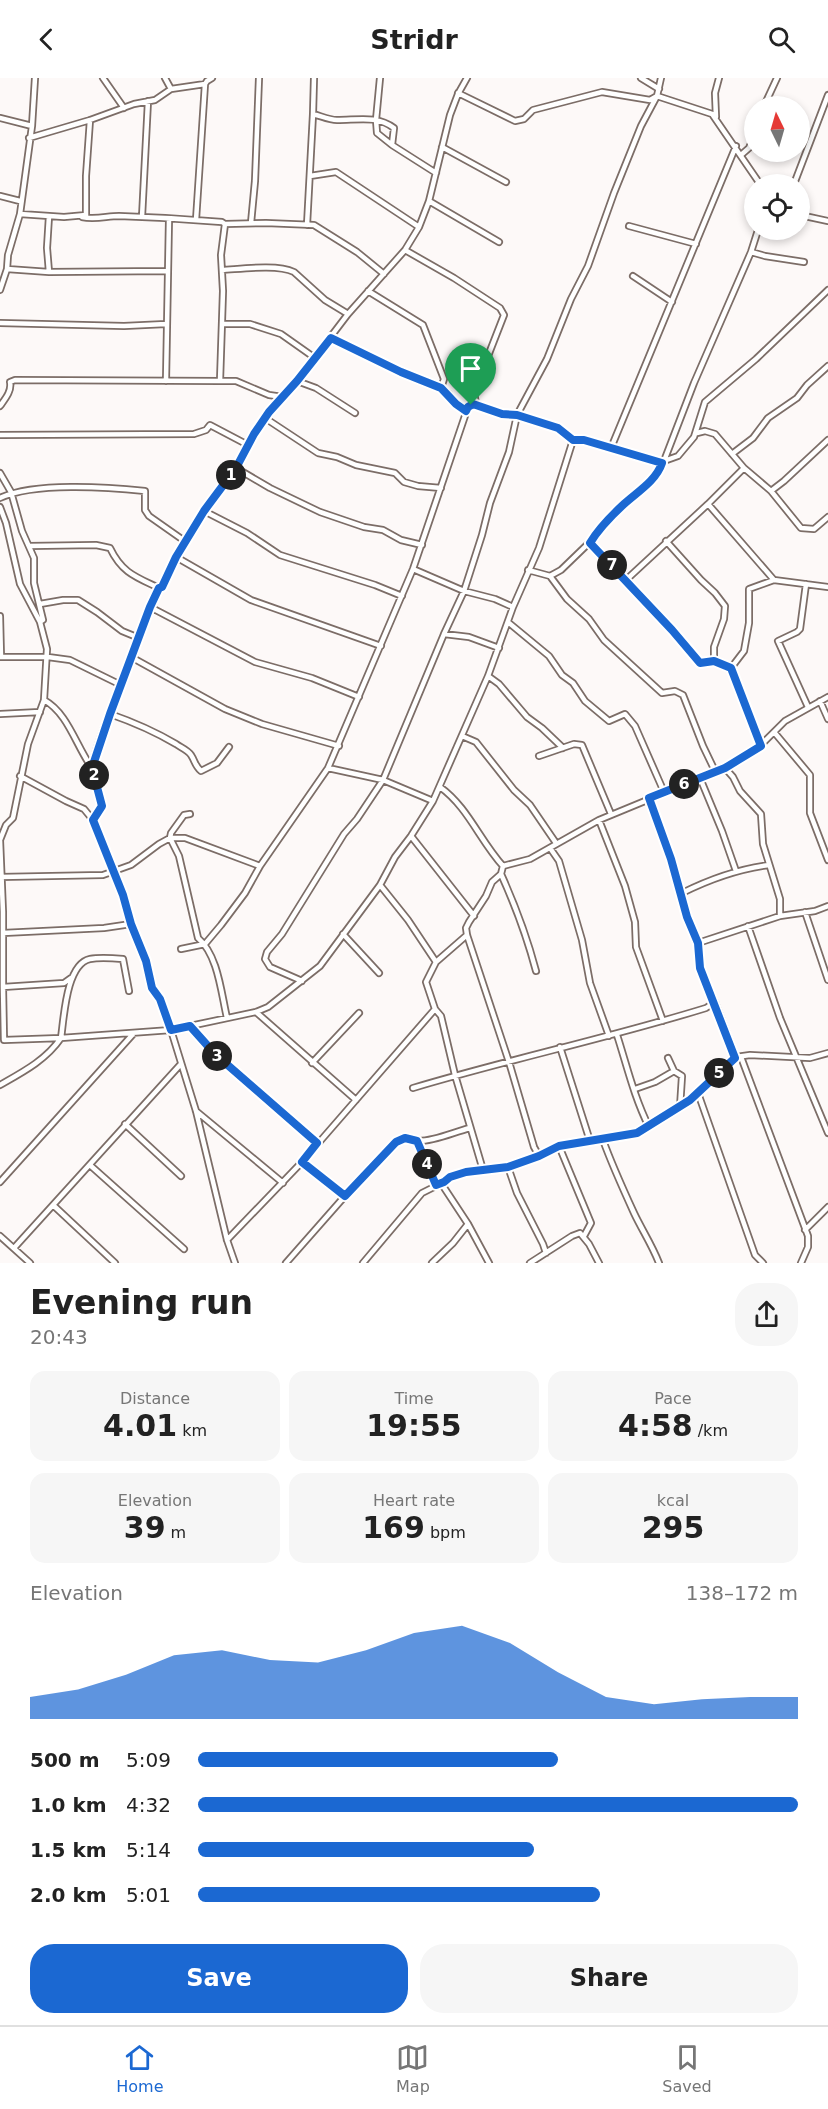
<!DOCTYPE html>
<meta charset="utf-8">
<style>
body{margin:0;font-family:"DejaVu Sans",sans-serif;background:#f6f6f6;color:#222;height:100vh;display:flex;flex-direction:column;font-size:22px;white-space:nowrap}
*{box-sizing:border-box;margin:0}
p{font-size:20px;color:#767676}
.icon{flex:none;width:33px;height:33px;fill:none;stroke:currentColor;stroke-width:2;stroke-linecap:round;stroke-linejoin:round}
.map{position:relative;height:1185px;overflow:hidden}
.panel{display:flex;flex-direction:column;background:#fff;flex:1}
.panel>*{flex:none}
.needle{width:39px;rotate:355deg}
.tools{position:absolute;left:744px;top:18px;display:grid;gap:12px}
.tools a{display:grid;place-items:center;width:66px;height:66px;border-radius:50%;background:#fff;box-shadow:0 3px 9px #0003;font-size:30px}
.pin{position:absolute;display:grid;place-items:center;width:51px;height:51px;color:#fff;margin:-62px -26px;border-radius:50% 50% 50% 0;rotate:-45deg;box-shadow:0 0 6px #0007}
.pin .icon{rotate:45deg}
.km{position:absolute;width:30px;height:30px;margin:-15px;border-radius:50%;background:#222;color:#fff;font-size:16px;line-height:30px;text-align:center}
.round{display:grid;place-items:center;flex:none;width:63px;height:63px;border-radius:24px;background:#f6f6f6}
.overview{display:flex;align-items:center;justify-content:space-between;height:102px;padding:0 30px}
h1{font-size:33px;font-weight:700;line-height:45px}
.metrics{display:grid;grid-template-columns:repeat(3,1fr);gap:9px;height:102px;padding:6px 30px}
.metrics div{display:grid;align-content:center;border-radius:15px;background:#f6f6f6;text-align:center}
.metrics b{font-size:30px;font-weight:700}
.metrics small{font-size:16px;font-weight:400}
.metrics p{font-size:16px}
.chart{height:168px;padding:12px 30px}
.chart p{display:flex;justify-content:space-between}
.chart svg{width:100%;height:108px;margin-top:6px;fill:#1b68d2;opacity:.7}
.primary-button{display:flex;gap:12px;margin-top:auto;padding:12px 30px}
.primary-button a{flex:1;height:69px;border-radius:24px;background:#1b68d2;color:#fff;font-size:24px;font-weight:700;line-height:69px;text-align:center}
.primary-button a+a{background:#f6f6f6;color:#222}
ul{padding:0 30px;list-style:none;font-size:20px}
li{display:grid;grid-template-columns:96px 72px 1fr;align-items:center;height:45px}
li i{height:15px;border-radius:8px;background:#1b68d2}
header{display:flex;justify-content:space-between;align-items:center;height:78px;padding:0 30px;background:#fff;font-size:27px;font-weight:700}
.menu{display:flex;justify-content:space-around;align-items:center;height:84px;border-top:2px solid #e0e0e0;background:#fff;font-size:16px;color:#767676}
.menu a{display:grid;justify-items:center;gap:3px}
.menu .current{color:#1b68d2}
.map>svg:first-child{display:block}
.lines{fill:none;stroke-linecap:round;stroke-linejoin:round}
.minor-casing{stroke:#7c6d67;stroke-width:8}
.minor{stroke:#fff;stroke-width:4.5}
.route-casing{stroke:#fff;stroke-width:12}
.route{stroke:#1b68d2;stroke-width:8}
</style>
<header><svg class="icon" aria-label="back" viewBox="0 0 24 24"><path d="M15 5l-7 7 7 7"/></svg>Stridr<svg class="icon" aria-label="search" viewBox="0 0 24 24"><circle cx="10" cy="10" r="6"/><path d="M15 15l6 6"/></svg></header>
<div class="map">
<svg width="828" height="1185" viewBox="0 0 828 1185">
<rect width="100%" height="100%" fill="#fdf9f8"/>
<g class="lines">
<defs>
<path id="minor" d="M103,0L124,30
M165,0L171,11
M314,0L313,36C321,38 329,42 337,42C358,42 377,37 394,50L392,67L436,95
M380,0L376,42L377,55L392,67
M641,0L659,11
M458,15L515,43L524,41L533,32L602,14L650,22L657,18L712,36L760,106
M764,28L777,0
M716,39L715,15L719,0
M0,40L32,48
M29,60L90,42L134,26L155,22L171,11L205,6
M442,69L506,104
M741,77L749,70L754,59
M310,98L336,94L419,149
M794,106L828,17
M0,118L20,123
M429,123L499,164
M20,136L64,139L86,137V98L90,42
M86,137L82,139C95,142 107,138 119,138C154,139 188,141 222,144L225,146L266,145L314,147L357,174L384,196
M800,137L828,143
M142,139L148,23
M196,142L205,6L207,3L212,0
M251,145L255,103L259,0
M307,147L313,36
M629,148L696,166
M405,172L454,200L500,230L504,237L474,314L476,326
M751,174L765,178L804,184
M7,191L49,194L167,193
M222,192C241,191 277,186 294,194L325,222L348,236
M49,194L47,170L49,138
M633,198L672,224
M0,212L7,191L8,177L20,136L32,48L35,0
M368,213L423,247L444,301L441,310
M0,245L124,248L166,246
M222,246H250L281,256L315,280
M331,260L401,294L441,310L449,316L456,326L466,333
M166,303L169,141
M220,303H236L269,317L283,319
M297,303L316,310L355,335
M0,328C5,321 12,313 10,304L15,302L220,303L223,213L221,177L225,146
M265,340L318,375L337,379L356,387L395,395L404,404L418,408L441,410
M697,355L705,353L715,356L744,390L771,413L801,450L814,451L828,439
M0,357L194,356L206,352L210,347L248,367
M611,370L736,68
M732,376L753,360L768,340L797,320L807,307L828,288
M664,383L694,305L751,174L758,152
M236,390L270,410L320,434L364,449L383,452L401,462L422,467
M0,395L11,414L22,453L34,480V505L43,542L40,544
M771,413L784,403L828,362
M0,420C34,404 107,409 145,413V432L149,438L186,464
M708,426L744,390
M0,429L6,445L20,506L40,544L47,571L44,622C68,635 76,668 92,690
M204,433L247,455L280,477L375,507L402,518
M666,463L701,502L715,515L725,528L724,541L714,569V583
M29,468L96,467L110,470C122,495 136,499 159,510
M176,479L251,522L381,568
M413,491L464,513L495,521L513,529
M528,492L550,498L561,492L590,464
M550,498L567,521L589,541L604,562L662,615L675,613L683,617L703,668L715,693
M626,502L700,585L714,583L731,590
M774,502L708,426L626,502L590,464C610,433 645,416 664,383L678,378L694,359L705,324L756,281L828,212
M806,506L800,551L797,554L778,563L808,629
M40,526L63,522H78L97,534L122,553L139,560
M150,529L255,584L312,600L359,619
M0,538L1,579
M509,545L549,578L562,597L573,605L585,623L609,643L625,636L635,648L664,714
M444,556L464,513L482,457L490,425L509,374L517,337L547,281L571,221L588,188L614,115L641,48L657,18L661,0
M0,579H48L70,582L121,607
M131,579L225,631L262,646L339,668
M488,598L499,606L527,639L542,650L563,670
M44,622L28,666L13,740L6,747L0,762L3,834V909L64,905L71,900
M820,623L828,641
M0,636L40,634
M110,636C133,644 154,653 176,666C180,669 188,672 191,677C195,683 195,688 201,693L217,685L229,669
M774,654L810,697V735L828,782
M462,658L476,664L514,712L530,727L556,765
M761,667L731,590L744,573L749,545V511L774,502L828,509
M539,678L574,666L582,667L611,736
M328,690L383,702L433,723
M725,690L733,699L740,713L761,736L763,766L780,821V838
M700,700L722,753L736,793
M440,709C468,729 480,763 503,788
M190,736L184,737L171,755L170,760L179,778L198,860C218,877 221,914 227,940
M93,742L102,728C99,717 91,700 92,688C94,671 154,515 162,509L176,479L204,433L236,390L254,356L269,334L297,303L348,236L405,172L419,149L429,123L450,37L458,16L467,0
M599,742L625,808L635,844L636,869L663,943
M411,758L474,838
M550,770L559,783L582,862L590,905L609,958
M501,796C515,827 527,859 536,893
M0,799L103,797L131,787L159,766L170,760H185L260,788
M380,807L408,842L436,884
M682,815C710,801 738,791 769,787
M805,834L828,902
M748,848L780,940L828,1055
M3,855L104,850L131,846
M343,856L379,895
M698,865L780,838L815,833L828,828
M181,871L205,866L221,847L245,815L260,788L328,690L413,491L468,329L473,326L502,336L517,337L558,350L573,362H584L662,385
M302,903L270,889L265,881L267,874L282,856L344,756L357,741L383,702L444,556L469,559L499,570
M3,909L4,962L61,960C64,940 66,886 90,881C100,879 112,880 123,881L129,913
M715,924L736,979
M435,931L426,904L436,884L467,857
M256,934L356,1022
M190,948L215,976L317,1065
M617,957C627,988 634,1019 649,1049
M560,969L590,1063
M741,979L808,1158V1169L801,1185
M668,980L674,993L682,998L680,1029
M312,985L359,935
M0,1007C23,994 46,982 61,960L171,952L160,921L152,911L146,883L131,846L124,817L93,742L84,731L66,723L20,698
M413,1010C510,981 609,960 706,930L715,924L700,890L698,865L687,839L671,781L649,720
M635,1011L655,1004L674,993
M698,1015L755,1177L763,1185
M196,1033L283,1105
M125,1046L181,1098
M603,1062C612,1087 623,1111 634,1135C642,1152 652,1167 659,1185
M417,1063L436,1106
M559,1068L591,1145L584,1158
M539,1078L534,1069L509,984L467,857L466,850L469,844L486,818L492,804L501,796L503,788L530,781L599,742L725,690L761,667L785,643L828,619
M302,1084L345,1118
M91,1088L184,1171
M508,1089L517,1115L543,1166L546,1175
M0,1104L134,955
M444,1104L443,1108L468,1146L489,1185
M53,1127L115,1185
M805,1152L828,1129
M0,1158L30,1185
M227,1162L302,1084L435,931L441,938L455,997L483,1092
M14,1170L180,987
M235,1185L227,1162L196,1033L171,952L256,934L268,929L320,888L380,807L395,779L411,758L433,723L488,598L513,529L539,470L573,362
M286,1185L345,1118L396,1064C408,1059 408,1063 419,1063C435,1063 454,1054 470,1050
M363,1185L422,1115L444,1104L450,1099L466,1094L508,1089L539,1078L559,1068L637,1055L690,1022L736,979L750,977L810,980L828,975
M432,1185L453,1165L468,1146
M530,1185L572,1158L580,1155L589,1166L599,1185"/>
</defs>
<use href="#minor" class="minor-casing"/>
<use href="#minor" class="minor"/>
</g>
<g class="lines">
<defs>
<path id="route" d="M331,260L401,294L441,310L456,326L466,333L468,329L473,326L502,336L517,337L558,350L573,362H584L662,385C656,403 637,414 624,426C611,438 599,450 590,465L672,552L700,585L714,583L731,590L761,668L725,690L649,720L671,781L687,839L698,865L700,890L735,980L690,1022L637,1055L559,1068L539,1078L508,1089L466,1094L450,1099L444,1104L436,1107L417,1063L405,1060L396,1064L345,1118L302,1084L317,1065L215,976L190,948L171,952L160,921L152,910L146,883L131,846L123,817L93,742L102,728L92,690L110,636L150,529L159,510L162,509L176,479L204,433L236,390L254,356L269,334L297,303Z"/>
</defs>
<use href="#route" class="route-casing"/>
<use href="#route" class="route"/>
</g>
</svg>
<div class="tools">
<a><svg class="needle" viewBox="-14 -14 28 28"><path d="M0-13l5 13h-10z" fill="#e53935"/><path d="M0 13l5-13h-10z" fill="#767676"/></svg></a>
<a><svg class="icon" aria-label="locate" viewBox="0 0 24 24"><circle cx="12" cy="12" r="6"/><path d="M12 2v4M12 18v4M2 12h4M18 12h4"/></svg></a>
</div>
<div class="pin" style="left:471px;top:327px;background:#1e9e55"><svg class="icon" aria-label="arrive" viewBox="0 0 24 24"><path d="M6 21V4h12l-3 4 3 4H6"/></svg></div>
<b class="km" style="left:231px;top:397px">1</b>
<b class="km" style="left:94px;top:697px">2</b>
<b class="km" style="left:217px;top:978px">3</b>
<b class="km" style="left:427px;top:1086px">4</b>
<b class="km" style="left:719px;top:995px">5</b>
<b class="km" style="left:684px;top:706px">6</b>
<b class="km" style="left:612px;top:487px">7</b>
</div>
<section class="panel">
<div class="overview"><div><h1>Evening run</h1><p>20:43</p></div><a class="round"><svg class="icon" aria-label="share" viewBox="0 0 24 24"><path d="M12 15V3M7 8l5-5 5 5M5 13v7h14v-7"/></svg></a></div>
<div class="metrics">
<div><p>Distance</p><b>4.01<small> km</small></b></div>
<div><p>Time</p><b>19:55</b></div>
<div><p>Pace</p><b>4:58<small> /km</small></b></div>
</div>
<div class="metrics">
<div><p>Elevation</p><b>39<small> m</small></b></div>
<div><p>Heart rate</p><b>169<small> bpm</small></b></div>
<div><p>kcal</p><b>295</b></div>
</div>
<div class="chart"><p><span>Elevation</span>138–172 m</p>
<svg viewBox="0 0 160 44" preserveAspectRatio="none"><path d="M0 44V35L10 32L20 26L30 18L40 16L50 20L60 21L70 16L80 9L90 6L100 13L110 25L120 35L130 38L140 36L150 35L160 35V44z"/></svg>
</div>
<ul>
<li><b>500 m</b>5:09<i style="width:60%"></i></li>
<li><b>1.0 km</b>4:32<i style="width:100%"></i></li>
<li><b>1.5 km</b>5:14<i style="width:56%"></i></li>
<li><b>2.0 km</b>5:01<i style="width:67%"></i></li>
</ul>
<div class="primary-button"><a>Save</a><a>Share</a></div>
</section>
<nav class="menu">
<a class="current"><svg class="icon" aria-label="home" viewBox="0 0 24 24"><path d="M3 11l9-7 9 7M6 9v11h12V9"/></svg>Home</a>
<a><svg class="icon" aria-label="map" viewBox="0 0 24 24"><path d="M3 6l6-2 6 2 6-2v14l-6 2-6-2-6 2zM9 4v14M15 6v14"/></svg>Map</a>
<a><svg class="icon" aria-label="saved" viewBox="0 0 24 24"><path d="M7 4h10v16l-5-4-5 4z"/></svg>Saved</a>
</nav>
